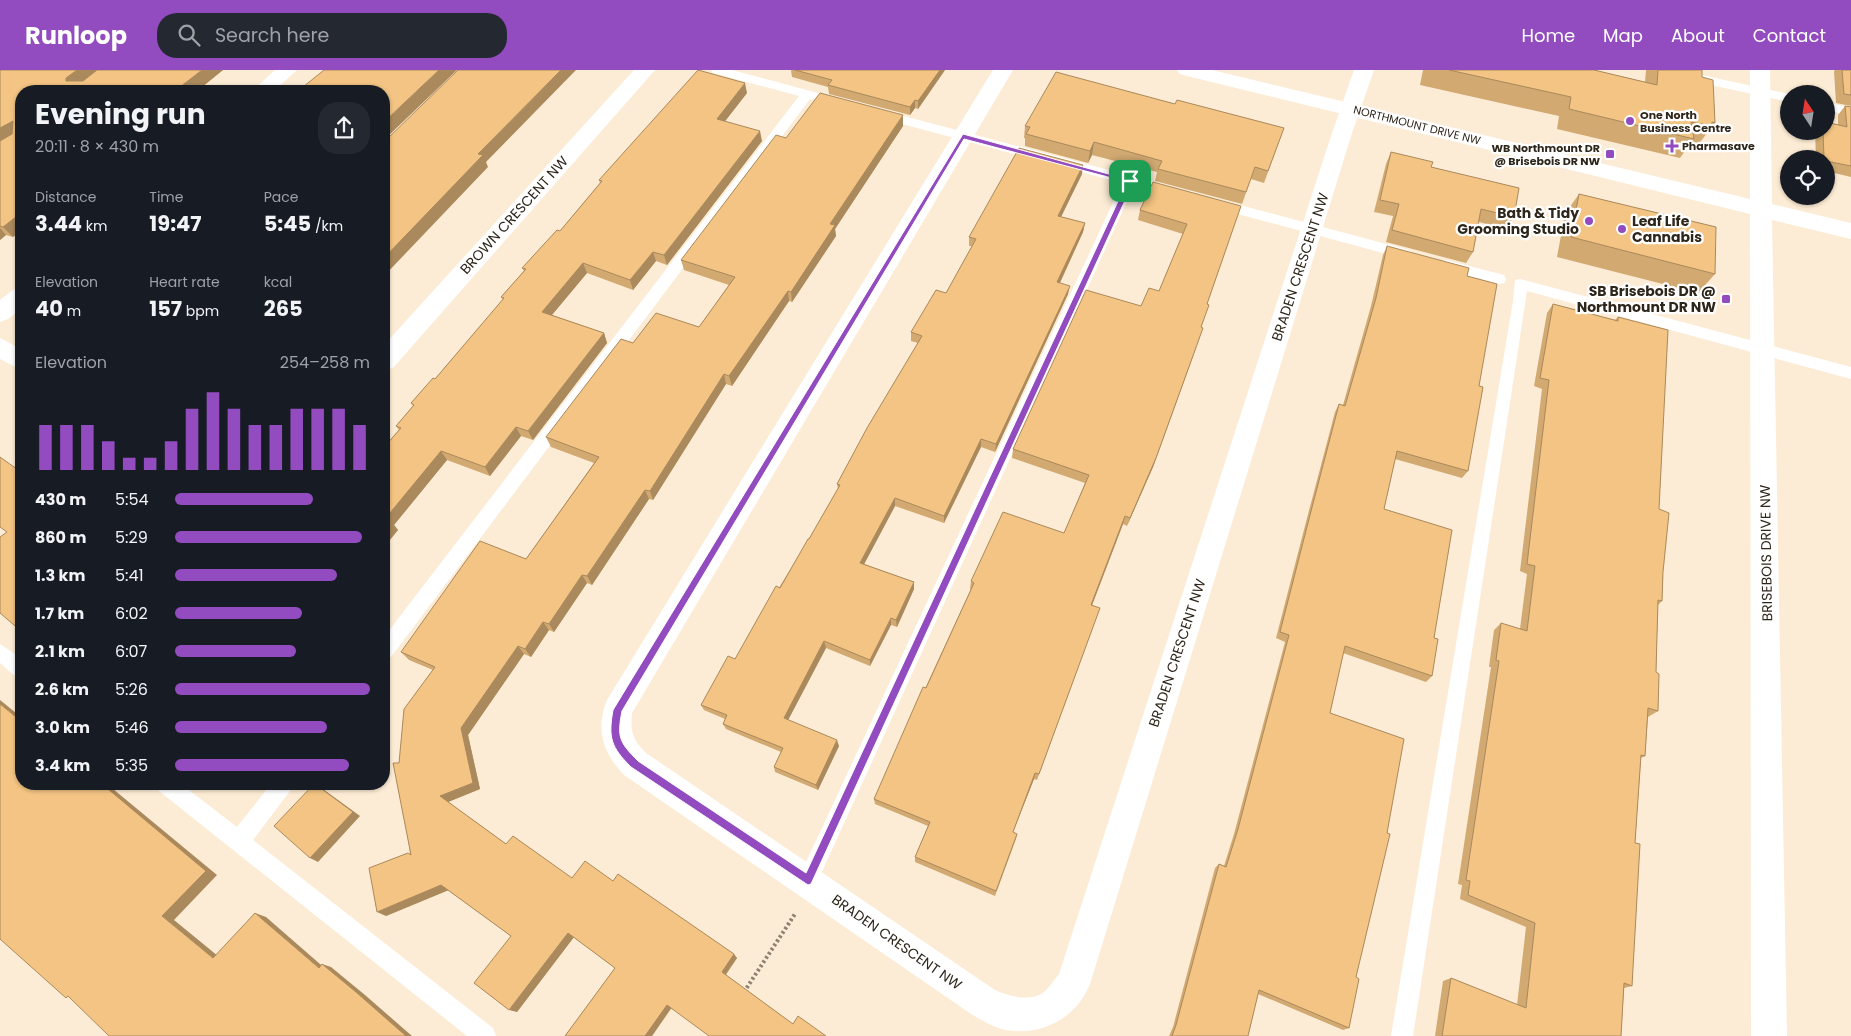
<!DOCTYPE html>
<meta charset="utf-8">
<style>
body{margin:0;font-family:Poppins,sans-serif;background:#242831;color:#f1f3f6;height:100vh;display:flex;flex-direction:column;font-size:19px;white-space:nowrap}
*{box-sizing:border-box;margin:0}
p{font-size:16px;color:#9ea1a6}
.icon{flex:none;width:28px;height:28px;fill:none;stroke:currentColor;stroke-width:2;stroke-linecap:round;stroke-linejoin:round}
.map{position:relative;flex:1;overflow:hidden}
.panel{position:absolute;left:15px;top:15px;width:375px;height:705px;display:flex;flex-direction:column;background:#171b24;border-radius:20px;box-shadow:0 1px 4px #0004}
.panel>*{flex:none}
.needle{width:32px;rotate:348deg}
.tools{position:absolute;left:1780px;top:15px;display:grid;gap:10px}
.tools a{display:grid;place-items:center;width:55px;height:55px;border-radius:50%;background:#171b24;box-shadow:0 1px 4px #0004;font-size:25px}
.pin{position:absolute;display:grid;place-items:center;width:42px;height:42px;color:#fff;margin:-21px;border-radius:10px;box-shadow:0 2px 8px #0006}
.round{display:grid;place-items:center;flex:none;width:52px;height:52px;border-radius:20px;background:#242831}
.headline{display:flex;align-items:center;justify-content:space-between;height:85px;padding:0 20px}
h1{font-size:28px;font-weight:700;line-height:38px}
.metrics{display:grid;grid-template-columns:repeat(3,1fr);gap:8px;height:85px;padding:5px 20px}
.metrics div{display:grid;align-content:center}
.metrics b{font-size:21px;font-weight:700}
.metrics small{font-size:14px;font-weight:400}
.metrics p{font-size:14px}
.chart{height:140px;padding:10px 20px}
.chart p{display:flex;justify-content:space-between}
.chart svg{width:100%;height:90px;margin-top:5px;stroke:#934cbf;stroke-width:6}
ul{padding:0 20px;list-style:none;font-size:16px}
li{display:grid;grid-template-columns:80px 60px 1fr;align-items:center;height:38px}
li i{height:12px;border-radius:6px;background:#934cbf}
header{display:flex;align-items:center;gap:30px;box-sizing:border-box;height:70px;padding:0 25px;background:#934cbf;color:#fff}
header strong{font-size:24px}
nav{display:flex;gap:28px;margin-inline-start:auto;font-size:18px}
.search{width:350px;height:45px;background:#242831;display:flex;align-items:center;gap:12px;box-sizing:border-box;padding:0 18px;border-radius:20px;color:#9ea1a6;font-size:19px}
.map>svg:first-child{display:block}
.lines{fill:none;stroke-linecap:round;stroke-linejoin:round}
.path{stroke:#8d8171;stroke-width:4;stroke-dasharray:2.5 2.5;stroke-linecap:butt}
.service{fill:#fff;fill-rule:evenodd}
.minor{fill:#fff;fill-rule:evenodd}
.tertiary{fill:#fff;fill-rule:evenodd}
.wall{fill:#d1a971}
.shaded-wall{fill:#aa895c}
.building{fill:#f3c483;stroke:#aa895c}
.route{fill:#934cbf;stroke:#fff;fill-rule:evenodd}
.poi-dot{fill:#934cbf;stroke:#fff;stroke-width:2}
.labels{text-anchor:middle;dominant-baseline:central;stroke-width:4.5;stroke-linejoin:round;paint-order:stroke}
.far-poi-label{font-size:11px;font-weight:bold;fill:#2e261b;stroke:#fff;text-anchor:start}
.far-street-label{font-size:11px;fill:#2e261b;stroke:#fff}
.poi-label{font-size:14px;font-weight:bold;fill:#2e261b;stroke:#fff;text-anchor:end}
.street-label{font-size:14px;fill:#2e261b;stroke:#fff}
</style>
<header>
<strong>Runloop</strong>
<div class="search"><svg class="icon" aria-label="search" viewBox="0 0 24 24"><circle cx="10" cy="10" r="6"/><path d="M15 15l6 6"/></svg>Search here</div>
<nav><a>Home</a><a>Map</a><a>About</a><a>Contact</a></nav>
</header>
<div class="map">
<svg width="1851" height="966" viewBox="0 0 1851 966">
<rect width="100%" height="100%" fill="#fdecd5"/>
<g class="lines">
<path class="path" d="M744,922L795,844"/>
<path class="service" d="M711,0H732L844,30L845,33L839,37L810,29L391,587L384,589V567L799,26L713,3Z
M1654,0H1678L1789,24V32L1660,4Z
M1826,32L1851,38V46L1826,40Z
M881,40L1173,117L1180,122L1173,127L1134,116L815,817L808,820L801,817L798,810L801,803L1122,113L876,47L875,44Z
M1217,129L1409,180L1416,185L1409,190L1212,137L1210,134Z
M1446,190L1504,205L1506,209L1504,213L1499,214L1441,199L1439,195L1441,191Z
M1520,209L1851,297V309L1527,221L1413,966H1391L1513,231L1515,210Z
M0,574L21,588V607L14,605L0,593Z
M156,714H181L237,757L271,714H293L290,721L253,770L493,958L496,966H467L159,721Z"/>
<path class="minor" d="M275,0H297L274,21H252Z
M634,0H655L393,298L384,300V275Z
M993,0H1013L632,643C630,662 633,670 646,683L995,920C1008,926 1030,932 1043,923C1049,918 1054,910 1059,904L1331,66L1354,0H1374L1351,66L1090,914C1076,948 1043,966 1006,960C994,958 982,950 971,944L624,705C603,683 595,659 607,630Z
M21,218V239L8,249L0,252V230L13,220Z
M0,268L21,279V300L0,289Z"/>
<path class="tertiary" d="M1177,0H1212L1750,129V0H1770L1772,134L1851,153V169L1772,150L1787,966H1751L1750,144L1187,6L1180,4Z"/>
</g>
<path class="wall" d="M0,0H223L197,21H21L13,167L6,165L0,170Z
M791,0H945L918,39L915,38L910,45L829,24L828,17L792,7Z
M1423,0H1594L1645,12L1646,0H1702V7L1715,53L1697,76L1690,74L1680,88L1557,59L1559,46L1420,15Z
M1835,0H1851V36L1836,33L1834,1Z
M747,23L725,51L762,71L667,195L656,191L633,220L587,203L552,245L604,263L607,273L533,370L521,366L490,406L447,390L394,455L398,460L384,477V377L399,360L396,356L413,336L411,333L435,309L503,230L501,227L524,201L522,198L560,161L600,113L599,110Z
M1175,34L1284,58L1264,113L1251,109L1242,134L1155,111L1157,102L1092,85L1088,93L1025,76V68H1024L1025,56Z
M1845,36L1851,37V107L1826,101V89H1816L1815,61H1826L1838,55V45Z
M903,56L835,159L836,166L792,232L789,231L732,316L726,314L653,430L649,429L592,515L587,513L554,562L549,560L531,587L524,584L468,665L480,719L448,732L506,774L572,808L613,811L737,888L726,905L793,954L826,966L671,939L652,966H565L615,898L574,867L517,942L511,866L448,820L386,846L410,784L399,693L433,600L409,590L401,582L526,489L594,393L551,377L546,367L633,273L699,257L729,215L684,200L681,190L786,68Z
M1391,82L1431,97L1514,147L1506,159L1479,152L1473,182L1466,193L1386,172L1393,146L1374,142L1386,94Z
M1082,104L1061,147L1085,153L1083,162L1060,213L1068,224L995,382L981,377L944,453L895,436L864,494L914,512V519L897,557L891,555L870,596L826,578L788,650L839,676L818,720L775,702L774,697L781,682L726,659L723,654L725,649L704,640L701,635L735,589L809,469L838,419L837,414L918,273L911,271V262L946,223L972,176H969V167Z
M1579,124L1715,204L1698,223L1557,187L1565,144Z
M1241,136L1207,234L1201,257L1153,397L1127,456L1123,454L1092,535L1097,546L1037,710L1034,709L1013,762L1017,764L1016,769L995,826L915,792V787L928,756L875,734L874,729L971,519H970L971,511L1064,463L1085,413L1012,388L1013,379L1141,236L1159,221L1183,164L1138,150L1140,140Z
M1387,176L1467,206L1479,316L1468,401L1462,408L1395,389L1384,439L1434,568L1432,606L1426,612L1343,583L1330,643L1356,907L1349,958L1343,960L1258,924L1248,966H1169L1173,957L1215,798L1219,794L1224,796L1234,764L1285,572L1276,568L1306,452L1335,342L1339,334L1343,335L1371,236L1383,185Z
M1553,234L1615,250L1618,247L1659,439L1663,502L1662,531L1658,535L1656,602L1658,641L1648,647L1645,686L1641,688L1635,773L1632,916L1624,918L1621,966H1435L1443,911L1451,908L1517,935L1526,857L1460,829L1462,815L1458,814L1491,597H1489L1494,560L1501,553L1520,559L1527,504L1520,501L1542,319L1534,316L1547,243Z"/>
<path class="shaded-wall" d="M77,0H100L75,20L66,11V8Z
M202,0H223L197,21H175Z
M439,0H457L384,70V52Z
M561,0H576L486,92L488,97L384,206V188L478,84Z
M940,0H945L918,39V31Z
M745,13L747,23L719,59L717,49Z
M915,30V38L910,45V37Z
M903,45V56L835,159L836,166L792,232L791,222L830,154Z
M13,51L21,60L0,74V58Z
M760,61L762,71L667,195L664,185Z
M1094,72L1092,85L1088,93L1090,81Z
M1083,95L1082,104L1057,155L1058,146Z
M21,143V161L13,167L3,157Z
M1085,153L1083,162L1056,221L1057,212Z
M0,158L6,165L0,170Z
M653,182L656,191L633,220L630,210Z
M583,193L587,203L546,252L542,242Z
M1070,216L1068,224L995,382L996,374Z
M788,221L789,231L732,316L729,306Z
M604,263L607,273L533,370L528,361Z
M1200,267L1153,397L1127,456L1130,448Z
M724,304L726,314L653,430L650,421Z
M516,357L521,366L490,406L485,397Z
M981,369V377L944,453V446Z
M441,381L447,390L394,455L398,460L384,477V460L385,449Z
M645,420L649,429L592,515L587,506Z
M895,428V436L861,500L860,493Z
M1125,446L1123,454L1089,543L1091,535Z
M582,505L587,513L554,562L549,554Z
M914,512V519L897,557L896,550Z
M891,548V555L870,596V590Z
M543,552L549,560L531,587L525,579Z
M824,571L826,578L786,654L784,648Z
M518,576L524,584L468,665L480,719L448,732L440,726L461,658Z
M0,630L21,647V651L0,634Z
M837,670L839,676L818,720L816,715Z
M1035,703L1034,709L1011,767L1013,762Z
M102,714H107L217,805L174,850L224,891L213,888L162,846Z
M316,714L360,746L318,792L310,788Z
M441,815L449,820L386,846L377,842Z
M255,843L266,847L328,901L319,898Z
M568,863L574,867L517,942L509,940Z
M734,884L737,888L725,905L722,902Z
M322,894L331,897L365,925L412,966H406Z
M667,935L671,938L652,966H645Z"/>
<path class="building" d="M0,0H77L66,8V11H83L97,0H202L175,21H21V143L3,157L0,156V71L12,64L13,51L0,58Z
M324,0H439L384,52V21H298Z
M458,0H561L478,84L483,85L384,188V82L386,79L384,78V72Z
M698,0L745,13L717,49L760,61L664,185L653,182L630,210L583,193L542,242L604,263L528,361L516,357L485,397L441,381L385,449L391,451L384,460V377L401,358L396,356L414,335L411,333L433,308L435,309L504,228L501,227L526,199L522,198L557,160L560,161L602,111L599,110Z
M795,0H940L918,31L915,30L910,37L828,15L832,10Z
M1449,0H1594L1657,15L1658,0H1702V7L1713,10L1715,53L1712,52V56L1691,52L1694,69L1569,39L1571,27Z
M1842,0H1851V25L1844,24Z
M1056,2L1175,34L1177,30L1284,58L1268,101L1255,97L1246,122L1158,99L1162,91L1094,72L1090,81L1026,64L1030,57L1025,56Z
M820,23L903,45L830,154L835,155L791,222L788,221L729,306L724,304L650,421L645,420L587,506L582,505L549,554L543,552L525,579L518,576L461,658L473,713L440,726L506,774L513,766L572,808L585,791L613,811L618,804L734,884L722,902L793,954L798,946L826,966H709L667,935L645,966H565L615,898L568,863L509,940L474,913L511,866L441,815L377,842L369,798L408,783L411,785L393,693H399L404,639L435,597L401,582L480,471L526,489L599,387L546,367L621,269L633,273L656,243L699,257L735,207L681,190L776,65L786,68Z
M1845,36L1851,37V96L1826,91V89H1824L1823,61H1826V52L1847,57Z
M1019,78L1083,95L1058,146L1085,153L1057,212L1070,216L996,374L981,369L944,446L895,428L860,493L914,512L896,550L891,548L870,590L824,571L784,648L837,670L816,715L774,697L783,678L723,654L727,645L701,635L728,586L735,589L776,516L780,518L808,469H809L840,415L837,414L867,358L922,266L911,262L936,220L946,223L976,169L969,167Z
M1391,82L1433,92L1431,97L1519,118L1514,147L1481,139L1473,182L1392,160L1399,134L1380,130Z
M1153,112L1241,136L1207,234L1209,235L1201,257L1203,258L1156,388L1130,448L1125,446L1091,535L1100,538L1039,704L1035,703L1013,762L1017,764L996,821L915,787L930,752L874,729L923,617L926,618L974,513L971,511L1003,442L1064,463L1089,405L1013,379L1086,220L1141,236L1149,218L1159,221L1187,154L1140,140Z
M1579,124L1716,157L1715,204L1571,167Z
M1387,176L1469,198L1467,206L1497,214L1479,316L1483,317L1468,401L1397,381L1384,439L1452,460L1434,568L1438,569L1432,606L1345,576L1330,643L1404,669L1387,763L1390,764L1356,907L1359,909L1349,958L1259,920L1248,966H1172L1176,955L1219,794L1226,797L1238,759L1289,565L1280,562L1310,445L1339,334L1345,336L1376,228Z
M1553,234L1618,251V247L1668,260L1659,439L1669,443L1663,502L1662,531L1658,530L1656,602L1659,604L1658,641L1648,638L1645,686L1641,685L1635,773L1640,774L1632,916L1624,913L1621,966H1442L1451,908L1526,938L1535,853L1468,825L1470,811L1466,810L1499,591L1496,590L1501,553L1527,561L1535,496L1527,494L1549,310L1540,308Z
M0,387L21,402V561L0,543V467L7,462L0,457Z
M0,634L21,651V714H102L206,801L162,846L213,888L255,843L319,898L322,894L356,922L406,966H109L68,926L66,928L0,869Z
M314,714H315L353,742L310,788L274,756Z"/>
<path class="route" d="M963,64L1134,111L811,814L808,815L631,697C611,677 608,668 613,640ZM964,69L1127,112L806,803L638,691C619,672 617,667 622,641Z"/>
<g class="poi-dot">
<circle cx="1630" cy="51" r="5"/>
<path d="M1669.5 68.5h5v5h5v5h-5v5h-5v-5h-5v-5h5z"/>
<rect x="1605" y="79" width="10" height="10" rx="2.5"/>
<circle cx="1589" cy="151" r="5"/>
<circle cx="1622" cy="159" r="5"/>
<rect x="1721" y="224" width="10" height="10" rx="2.5"/>
</g>
<g class="labels">
<g class="far-poi-label">
<text x="1640" y="45">One North<tspan x="1640" dy="13">Business Centre</tspan></text>
<text x="1682" y="76">Pharmasave</text>
<text x="1600" y="78" text-anchor="end">WB Northmount DR<tspan x="1600" dy="13">@ Brisebois DR NW</tspan></text>
</g>
<g class="far-street-label">
<text transform="translate(1417 55) rotate(14)">NORTHMOUNT DRIVE NW</text>
</g>
<g class="poi-label">
<text x="1579" y="143">Bath &amp; Tidy<tspan x="1579" dy="16">Grooming Studio</tspan></text>
<text x="1632" y="151" text-anchor="start">Leaf Life<tspan x="1632" dy="16">Cannabis</tspan></text>
<text x="1716" y="221">SB Brisebois DR @<tspan x="1716" dy="16">Northmount DR NW</tspan></text>
</g>
<g class="street-label">
<text transform="translate(514 145) rotate(-48)">BROWN CRESCENT NW</text>
<text transform="translate(1300 197) rotate(-72)">BRADEN CRESCENT NW</text>
<text transform="translate(1766 483) rotate(-91)">BRISEBOIS DRIVE NW</text>
<text transform="translate(1177 583) rotate(-72)">BRADEN CRESCENT NW</text>
<text transform="translate(897 872) rotate(35)">BRADEN CRESCENT NW</text>
</g>
</g>
</svg>
<div class="tools">
<a><svg class="needle" viewBox="-14 -14 28 28"><path d="M0-13l5 13h-10z" fill="#e53935"/><path d="M0 13l5-13h-10z" fill="#9ea1a6"/></svg></a>
<a><svg class="icon" aria-label="locate" viewBox="0 0 24 24"><circle cx="12" cy="12" r="6"/><path d="M12 2v4M12 18v4M2 12h4M18 12h4"/></svg></a>
</div>
<div class="pin" style="left:1130px;top:111px;background:#1e9e55"><svg class="icon" aria-label="arrive" viewBox="0 0 24 24"><path d="M6 21V4h12l-3 4 3 4H6"/></svg></div>
<section class="panel">
<div class="headline"><div><h1>Evening run</h1><p>20:11 · 8 × 430 m</p></div><a class="round"><svg class="icon" aria-label="share" viewBox="0 0 24 24"><path d="M12 15V3M7 8l5-5 5 5M5 13v7h14v-7"/></svg></a></div>
<div class="metrics">
<div><p>Distance</p><b>3.44<small> km</small></b></div>
<div><p>Time</p><b>19:47</b></div>
<div><p>Pace</p><b>5:45<small> /km</small></b></div>
</div>
<div class="metrics">
<div><p>Elevation</p><b>40<small> m</small></b></div>
<div><p>Heart rate</p><b>157<small> bpm</small></b></div>
<div><p>kcal</p><b>265</b></div>
</div>
<div class="chart"><p><span>Elevation</span>254–258 m</p>
<svg viewBox="0 0 160 44" preserveAspectRatio="none"><path d="M5 44V22M15 44V22M25 44V22M35 44V30M45 44V38M55 44V38M65 44V30M75 44V14M85 44V6M95 44V14M105 44V22M115 44V22M125 44V14M135 44V14M145 44V14M155 44V22"/></svg>
</div>
<ul>
<li><b>430 m</b>5:54<i style="width:71%"></i></li>
<li><b>860 m</b>5:29<i style="width:96%"></i></li>
<li><b>1.3 km</b>5:41<i style="width:83%"></i></li>
<li><b>1.7 km</b>6:02<i style="width:65%"></i></li>
<li><b>2.1 km</b>6:07<i style="width:62%"></i></li>
<li><b>2.6 km</b>5:26<i style="width:100%"></i></li>
<li><b>3.0 km</b>5:46<i style="width:78%"></i></li>
<li><b>3.4 km</b>5:35<i style="width:89%"></i></li>
</ul>
</section>
</div>
